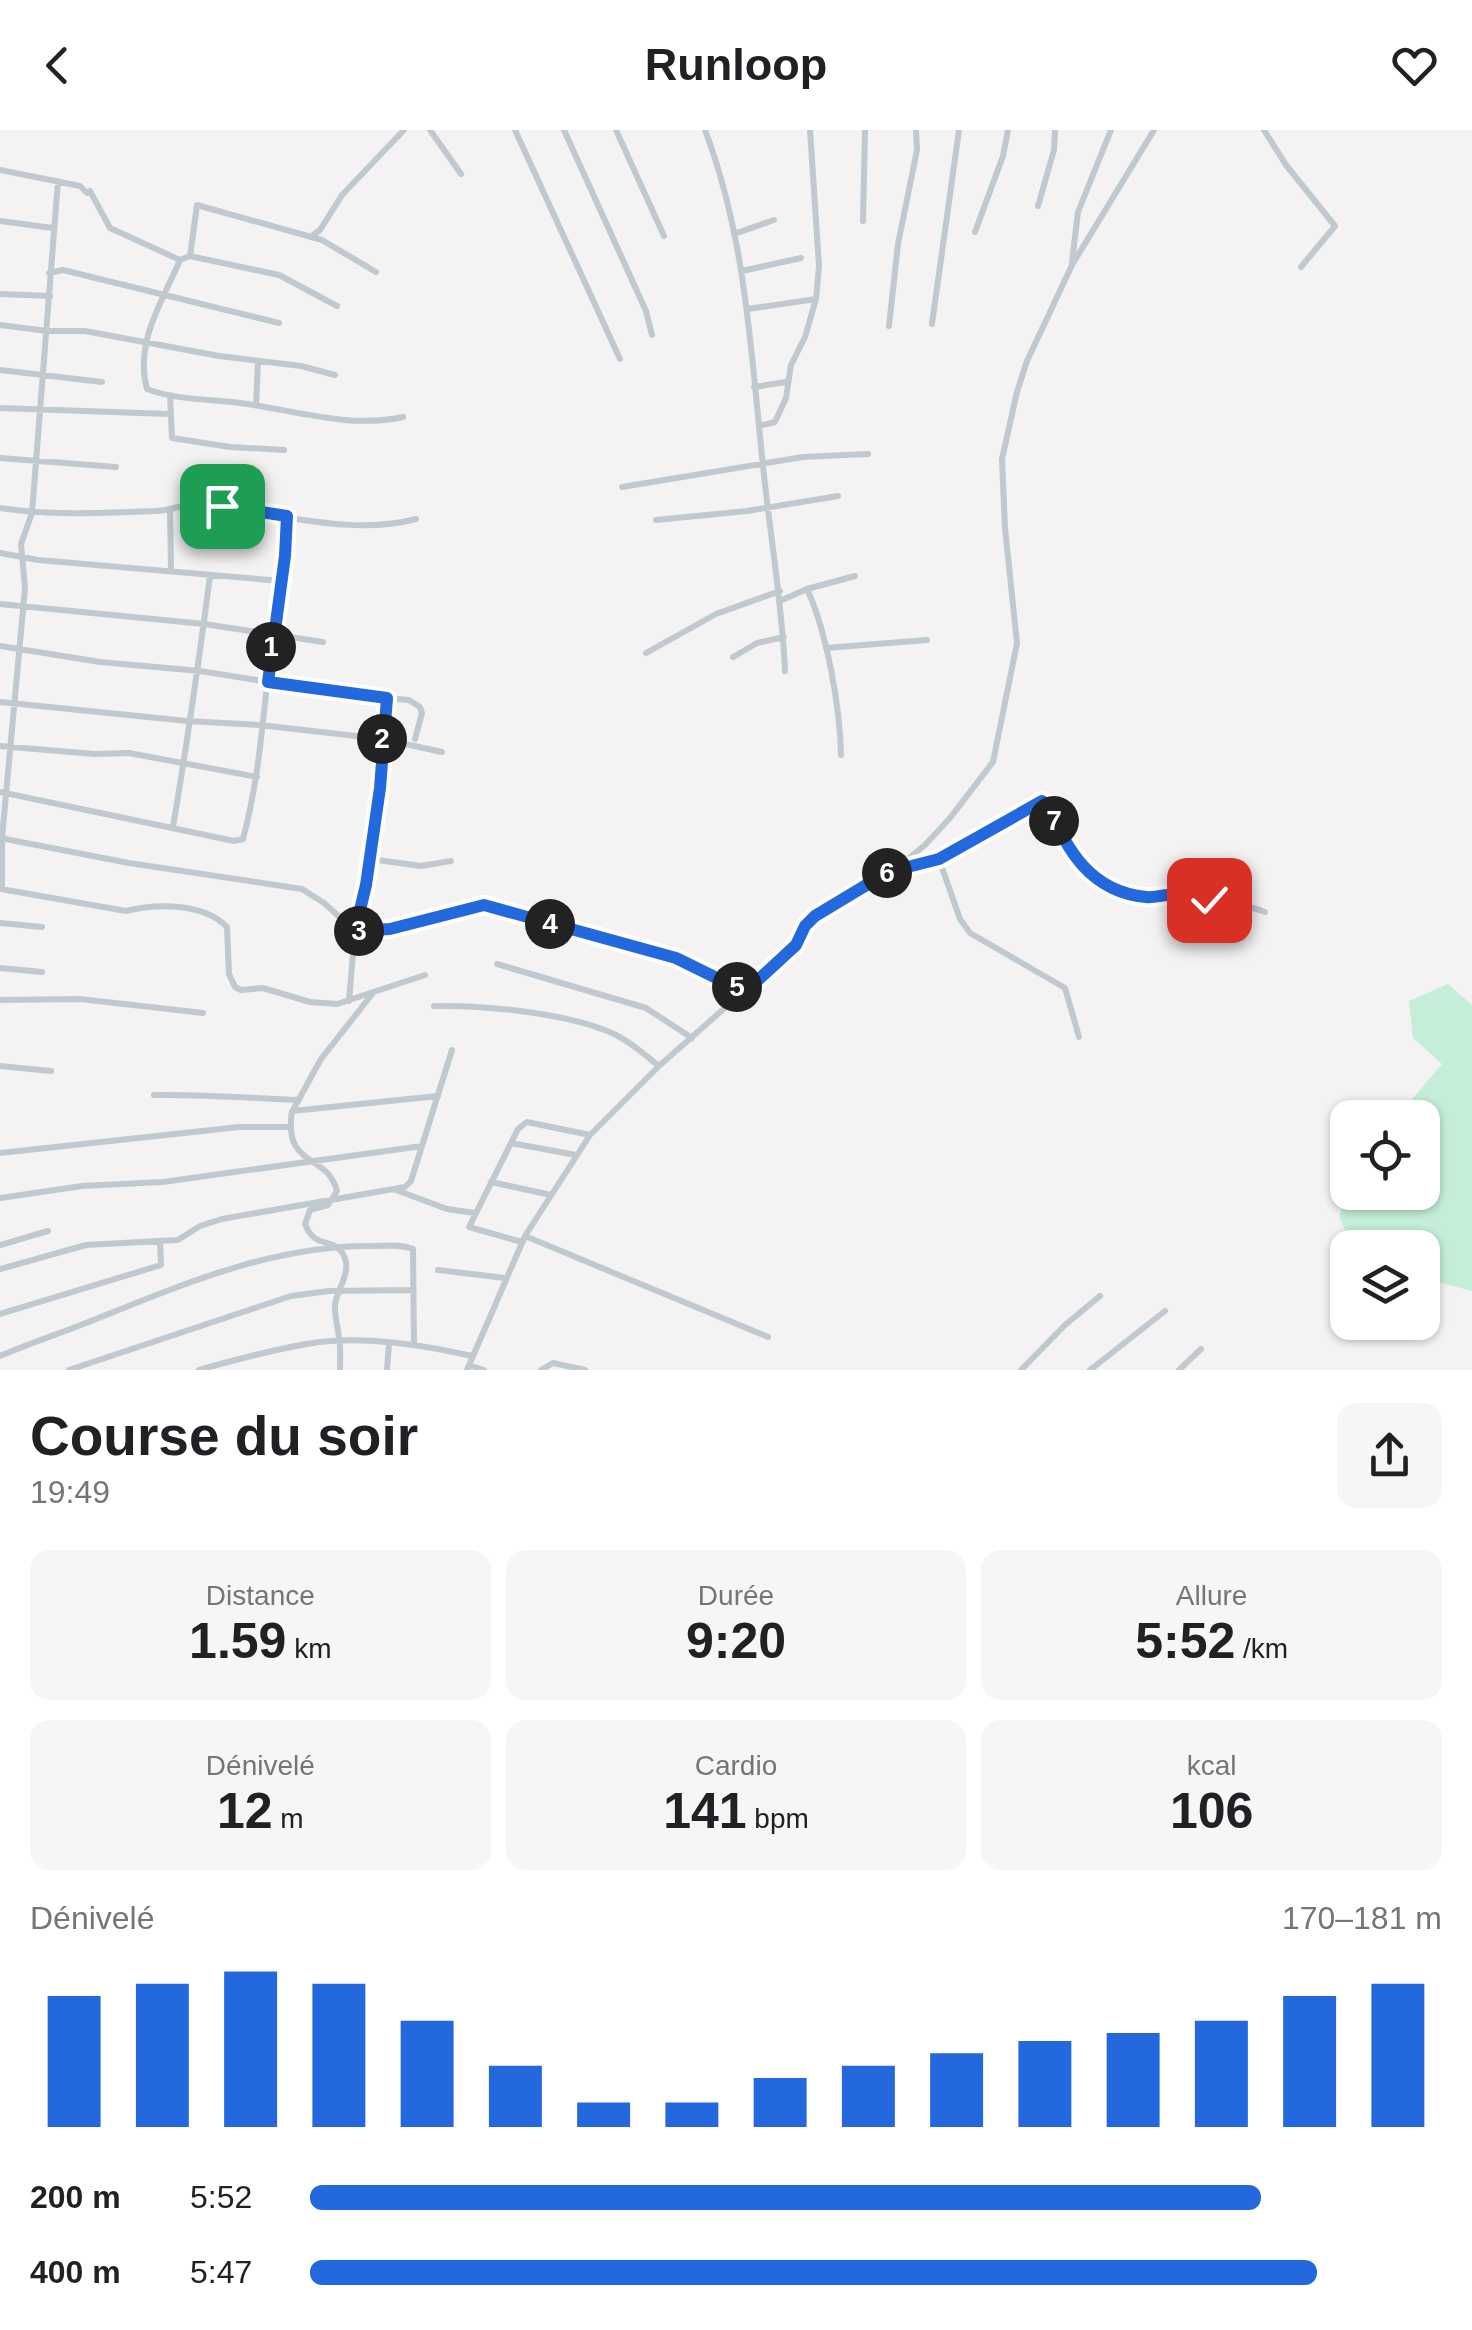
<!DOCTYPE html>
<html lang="fr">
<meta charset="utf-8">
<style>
body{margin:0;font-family:Arial,sans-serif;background:#f6f6f6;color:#202124;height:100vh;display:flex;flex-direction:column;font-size:38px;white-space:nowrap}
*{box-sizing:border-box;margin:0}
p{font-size:32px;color:#757577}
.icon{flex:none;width:55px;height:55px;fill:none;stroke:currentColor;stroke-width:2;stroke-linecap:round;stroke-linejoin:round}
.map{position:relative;height:1240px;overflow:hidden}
.side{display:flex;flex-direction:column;background:#fff;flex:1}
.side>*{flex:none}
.buttons{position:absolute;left:1330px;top:970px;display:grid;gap:20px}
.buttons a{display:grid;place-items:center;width:110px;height:110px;border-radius:20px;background:#fff;box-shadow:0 2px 8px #0004;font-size:50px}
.pin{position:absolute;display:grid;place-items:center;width:85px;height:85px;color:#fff;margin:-42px;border-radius:20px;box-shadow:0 5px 15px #0006}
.km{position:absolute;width:50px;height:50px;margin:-25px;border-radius:50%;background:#222;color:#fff;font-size:28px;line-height:50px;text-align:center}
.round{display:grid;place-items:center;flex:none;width:105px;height:105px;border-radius:20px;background:#f6f6f6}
.summary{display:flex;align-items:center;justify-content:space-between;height:170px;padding:0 30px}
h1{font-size:55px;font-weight:600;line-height:75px}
.figures{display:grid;grid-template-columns:repeat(3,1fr);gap:15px;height:170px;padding:10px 30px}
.figures div{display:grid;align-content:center;border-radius:20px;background:#f6f6f6;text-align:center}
.figures b{font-size:50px;font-weight:600}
.figures small{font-size:28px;font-weight:400}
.figures p{font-size:28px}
.chart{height:280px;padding:20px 30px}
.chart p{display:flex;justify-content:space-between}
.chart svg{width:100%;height:180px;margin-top:10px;stroke:#2369dd;stroke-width:6}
ul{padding:0 30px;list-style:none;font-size:32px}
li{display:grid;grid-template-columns:160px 120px 1fr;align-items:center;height:75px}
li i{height:25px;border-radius:12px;background:#2369dd}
header{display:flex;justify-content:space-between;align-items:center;height:130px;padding:0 30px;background:#fff;font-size:45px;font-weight:600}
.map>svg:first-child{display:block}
.green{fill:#c4eed7}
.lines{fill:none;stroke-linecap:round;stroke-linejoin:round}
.street{stroke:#c0c8d0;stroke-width:6}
.route-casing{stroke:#fff;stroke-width:20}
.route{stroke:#2369dd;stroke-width:12}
</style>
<header><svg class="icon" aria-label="back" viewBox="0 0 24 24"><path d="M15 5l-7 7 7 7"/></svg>Runloop<svg class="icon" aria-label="heart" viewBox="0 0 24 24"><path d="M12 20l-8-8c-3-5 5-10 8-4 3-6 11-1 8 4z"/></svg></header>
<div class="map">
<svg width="1472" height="1240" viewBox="0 0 1472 1240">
<rect width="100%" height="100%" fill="#f4f2f2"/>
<path class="green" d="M1448,854L1472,875V1161L1423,1148L1422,1118L1352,1117L1339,1086L1349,1063L1422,1062V988L1397,987L1442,934L1413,908L1409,871Z"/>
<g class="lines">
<path class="street" d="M430,0L461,44
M515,0L620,229
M564,0L646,181L652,205
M616,0L664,106
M705,0C746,108 751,223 763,336C770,405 782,472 785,541
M1264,0L1286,35L1335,96L1301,137
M0,40L80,56L87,63L90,61L110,98L180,130L190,126L279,145L337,176
M1038,76L1054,20L1055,0
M0,91L53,98
M863,91L865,0
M975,102L1003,26L1008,0
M734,104L774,90
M312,106L320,100L342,65L404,0
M190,126L197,75L322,110L376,142
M180,130C163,170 134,213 147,259C175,270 210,269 240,273C294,280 349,299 403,287
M1072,132L1078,82L1111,0
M742,141L801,128
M49,143L63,140L279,193
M0,164L50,166
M748,179L816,169
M932,194L959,0
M0,195L47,201H85L219,226L301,236L335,245
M889,196L898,114L917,20L916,0
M0,240L102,252
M754,257L786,252
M170,265L172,308L230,317L284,320
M256,275L258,232
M0,278L169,284
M759,296L775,292L786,268L791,235L805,207L816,169L819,136L810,0
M0,328L116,337
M622,357L803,327L868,324
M0,378C51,386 103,383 155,381C169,381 179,375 193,375C266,378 344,408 416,389
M170,380L171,441
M656,390L747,381L838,366
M0,423L38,430L281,451
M807,459C827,502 840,577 841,625
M782,470L807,459L855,446
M0,474L204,494L323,512
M0,516L100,532L200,541L344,564L409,570L420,577L422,583L415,609
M826,518L927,510
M646,523L716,484L780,461
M733,527L757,513L784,507
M0,572L187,591L260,595L382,609L442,622
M0,616L94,624L129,623L257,647
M0,662L234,711L243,709C261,642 264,571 273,502C278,463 287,426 287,387
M173,697C187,614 199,530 210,446
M0,708L129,733L302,759L324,773L355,801L390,799L484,775L676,828L745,862
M370,729L421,736L451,731
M939,729L960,789L970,803L1065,858L1079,907
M894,741C921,735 945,728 969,714C995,700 1016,678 1045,671C1060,695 1066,723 1088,744C1111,764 1139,767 1167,764C1189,762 1244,774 1265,782
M1,759L126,781C156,773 204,773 227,797L229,844L235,857L241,860L263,858L310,872L337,874L425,845
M2,759V708L25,458L21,414L32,383L58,51
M0,793L42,797
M497,834L646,878L692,908
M0,838L42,842
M0,870L80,869L203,883
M349,871L355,801L366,755L380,658L387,568
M434,876C483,875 569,883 614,904C631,912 645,925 659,936
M0,936L51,941
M154,965C202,964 250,968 299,970
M293,980L321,929L373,863
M511,1013L576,1025
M0,1023L239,997H290
M491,1052L551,1065
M396,1060L447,1079L475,1083
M0,1068L82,1056L163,1052L422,1016
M525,1106L768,1207
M522,1112L469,1097L518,999L527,992L590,1005
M0,1115L48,1101
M0,1139L86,1115L178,1110L200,1096L222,1089L405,1057L411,1051L452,920
M438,1140L505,1148
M0,1184L161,1135L160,1112
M0,1226C33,1212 67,1201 101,1187C188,1152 279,1114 375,1116C388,1116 401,1114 413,1119L414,1215
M469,1235L484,1240
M69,1240L291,1166L329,1161L413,1160
M199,1240C238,1229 278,1218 319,1212C369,1206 424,1215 472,1226
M340,1240C340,1229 341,1218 339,1208C338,1197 334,1185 335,1175C337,1158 355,1139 341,1121C329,1107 315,1119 305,1094L310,1080L328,1075L337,1061C327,1022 283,1039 292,981L438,966
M387,1240L389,1213
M467,1240L525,1106L590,1005L659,936L796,815L809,791L903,733L925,715L950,688L993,632L1017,513L1005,398L1002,329L1017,262L1027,231L1072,135L1154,0
M541,1240L553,1233L585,1240
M1021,1240L1065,1195L1100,1166
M1090,1240L1165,1181
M1179,1240L1201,1219"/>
</g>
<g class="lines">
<defs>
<path id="route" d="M222,376L287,386L285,426L268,552L387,568L380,658L366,755L355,801L390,799L484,775L676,828L745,862L796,815L805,796L815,786L888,742L939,729L1042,671L1048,674C1066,720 1091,762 1146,767C1154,768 1161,765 1169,765C1181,764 1196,769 1209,770"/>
</defs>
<use href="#route" class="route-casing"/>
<use href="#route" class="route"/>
</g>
</svg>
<div class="buttons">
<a><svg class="icon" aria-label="locate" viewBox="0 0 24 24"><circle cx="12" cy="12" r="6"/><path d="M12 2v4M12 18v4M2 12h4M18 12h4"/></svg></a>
<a><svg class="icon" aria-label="layers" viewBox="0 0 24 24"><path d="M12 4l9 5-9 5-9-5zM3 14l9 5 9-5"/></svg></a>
</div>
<div class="pin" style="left:222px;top:376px;background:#1e9e55"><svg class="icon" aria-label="arrive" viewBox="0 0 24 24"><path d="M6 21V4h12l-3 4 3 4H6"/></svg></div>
<div class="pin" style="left:1209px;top:770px;background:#d93025"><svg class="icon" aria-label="check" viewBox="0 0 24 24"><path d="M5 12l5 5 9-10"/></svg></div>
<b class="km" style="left:271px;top:517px">1</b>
<b class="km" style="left:382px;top:609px">2</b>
<b class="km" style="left:359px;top:801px">3</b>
<b class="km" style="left:550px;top:794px">4</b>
<b class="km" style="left:737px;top:857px">5</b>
<b class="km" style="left:887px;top:743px">6</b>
<b class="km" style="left:1054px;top:691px">7</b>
</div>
<section class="side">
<div class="summary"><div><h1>Course du soir</h1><p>19:49</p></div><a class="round"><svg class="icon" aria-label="share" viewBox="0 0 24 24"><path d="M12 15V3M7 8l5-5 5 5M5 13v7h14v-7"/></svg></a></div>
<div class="figures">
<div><p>Distance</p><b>1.59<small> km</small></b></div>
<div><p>Durée</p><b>9:20</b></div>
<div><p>Allure</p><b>5:52<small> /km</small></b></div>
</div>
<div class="figures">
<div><p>Dénivelé</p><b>12<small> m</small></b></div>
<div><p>Cardio</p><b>141<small> bpm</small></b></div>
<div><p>kcal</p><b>106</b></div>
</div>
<div class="chart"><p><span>Dénivelé</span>170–181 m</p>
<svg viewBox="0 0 160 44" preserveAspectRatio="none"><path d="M5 44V12M15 44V9M25 44V6M35 44V9M45 44V18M55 44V29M65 44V38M75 44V38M85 44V32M95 44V29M105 44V26M115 44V23M125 44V21M135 44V18M145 44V12M155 44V9"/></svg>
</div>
<ul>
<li><b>200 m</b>5:52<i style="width:84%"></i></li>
<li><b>400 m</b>5:47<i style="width:89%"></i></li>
</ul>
</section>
